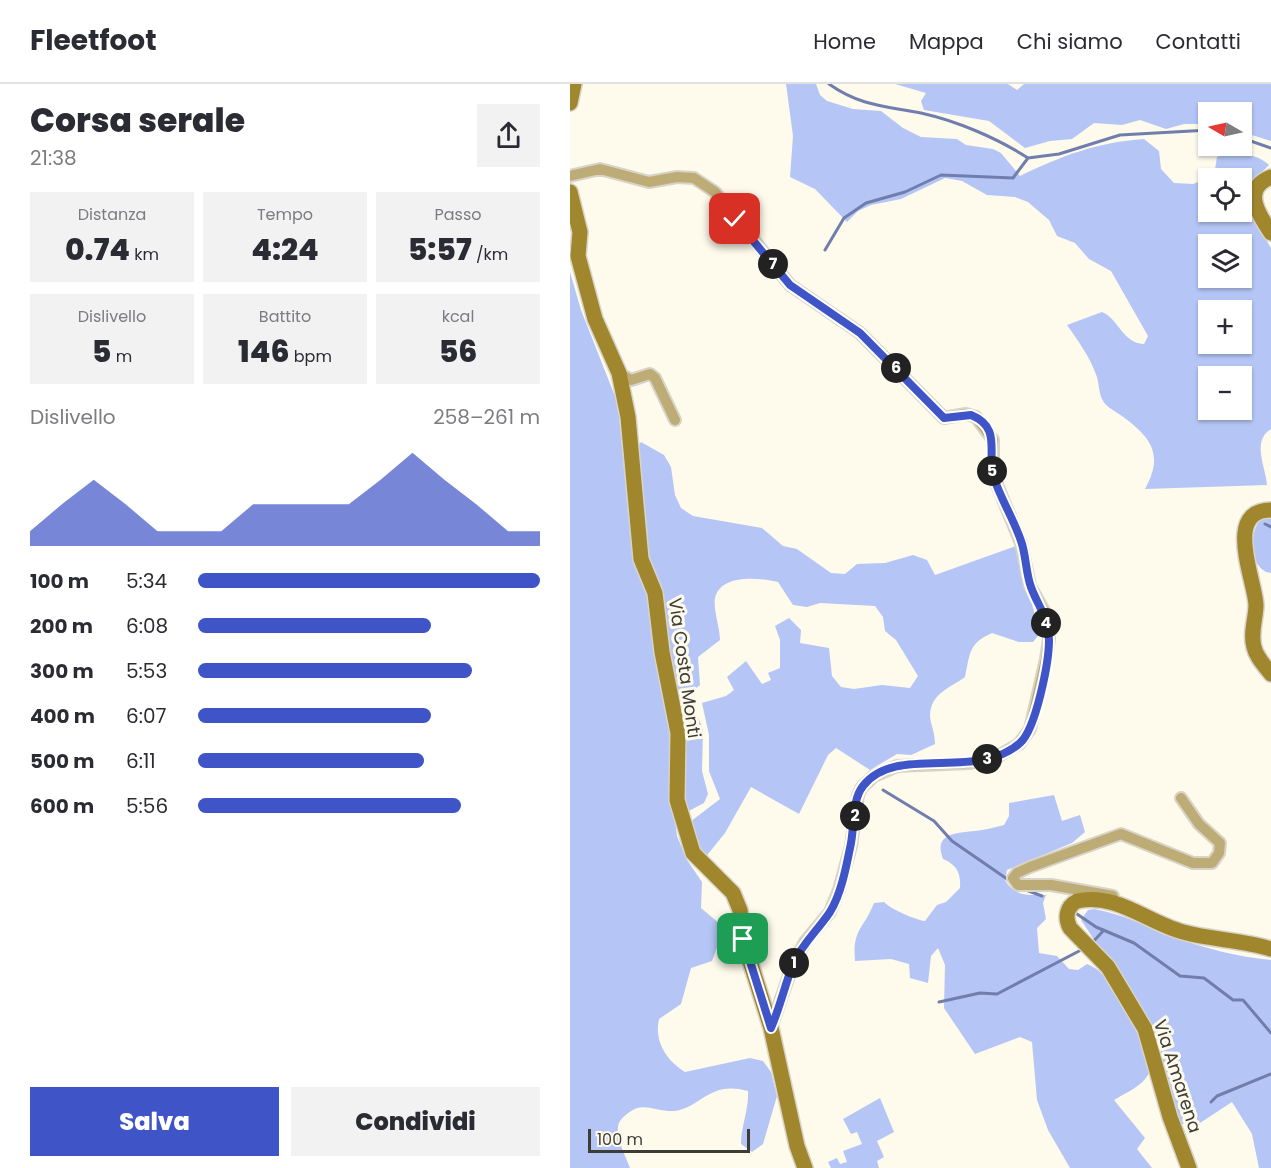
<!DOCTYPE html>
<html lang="it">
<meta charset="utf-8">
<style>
body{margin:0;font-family:Poppins,sans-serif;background:#f2f2f3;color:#2b2b33;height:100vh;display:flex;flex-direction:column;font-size:22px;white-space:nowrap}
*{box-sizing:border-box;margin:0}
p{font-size:20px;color:#7c7c81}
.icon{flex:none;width:33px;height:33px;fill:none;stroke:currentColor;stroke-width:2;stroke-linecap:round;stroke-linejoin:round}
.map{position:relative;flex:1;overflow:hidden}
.sheet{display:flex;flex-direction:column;background:#fff;width:570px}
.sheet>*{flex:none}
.needle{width:39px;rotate:279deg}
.controls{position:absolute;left:628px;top:18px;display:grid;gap:12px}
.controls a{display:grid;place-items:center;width:54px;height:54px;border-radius:0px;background:#fff;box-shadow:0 2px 4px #0004;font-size:30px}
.scale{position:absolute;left:18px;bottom:15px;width:162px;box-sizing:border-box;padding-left:6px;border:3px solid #3e3c37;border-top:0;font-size:16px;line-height:21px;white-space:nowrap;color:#3e3c37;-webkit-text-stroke:4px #fefaec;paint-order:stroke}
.pin{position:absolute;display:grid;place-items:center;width:51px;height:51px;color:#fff;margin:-26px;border-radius:12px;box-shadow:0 3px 9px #0006}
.km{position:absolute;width:30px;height:30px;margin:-15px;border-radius:50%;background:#222;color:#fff;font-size:16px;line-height:30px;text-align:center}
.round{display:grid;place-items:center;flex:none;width:63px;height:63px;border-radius:0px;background:#f2f2f3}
.headline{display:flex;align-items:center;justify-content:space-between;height:102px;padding:0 30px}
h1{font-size:33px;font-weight:800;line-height:45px}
.figures{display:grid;grid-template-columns:repeat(3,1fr);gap:9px;height:102px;padding:6px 30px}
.figures div{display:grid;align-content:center;border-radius:0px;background:#f2f2f3;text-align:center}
.figures b{font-size:30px;font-weight:800}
.figures small{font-size:16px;font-weight:400}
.figures p{font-size:16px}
.chart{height:168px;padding:12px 30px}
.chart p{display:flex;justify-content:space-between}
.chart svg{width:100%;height:108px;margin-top:6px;fill:#3e54c7;opacity:.7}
.button{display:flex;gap:12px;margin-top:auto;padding:12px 30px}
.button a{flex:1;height:69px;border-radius:0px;background:#3e54c7;color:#fff;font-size:24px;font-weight:800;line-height:69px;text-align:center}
.button a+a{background:#f2f2f3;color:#2b2b33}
ul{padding:0 30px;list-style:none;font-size:20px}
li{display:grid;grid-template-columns:96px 72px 1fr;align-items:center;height:45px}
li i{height:15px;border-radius:8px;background:#3e54c7}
header{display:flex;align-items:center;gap:36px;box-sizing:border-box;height:84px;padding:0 30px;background:#fff;border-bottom:2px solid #e1e1e2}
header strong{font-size:28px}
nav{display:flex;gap:33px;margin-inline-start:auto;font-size:21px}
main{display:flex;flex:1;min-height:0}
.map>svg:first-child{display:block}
.green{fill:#b5c6f6;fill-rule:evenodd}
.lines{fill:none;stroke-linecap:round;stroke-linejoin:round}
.stream{stroke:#707ead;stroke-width:3}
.street-casing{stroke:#d8d4c8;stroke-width:14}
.secondary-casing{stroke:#d8d4c8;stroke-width:18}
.street{stroke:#beac77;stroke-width:10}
.secondary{stroke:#a0862c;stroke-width:15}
.route-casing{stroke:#fff;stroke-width:12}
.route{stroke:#3e54c7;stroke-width:8}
.labels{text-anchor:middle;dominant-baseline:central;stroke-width:6;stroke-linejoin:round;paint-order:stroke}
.street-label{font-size:18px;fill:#3e3c37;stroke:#fefaec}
</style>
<header>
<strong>Fleetfoot</strong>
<nav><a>Home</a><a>Mappa</a><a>Chi siamo</a><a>Contatti</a></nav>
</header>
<main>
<section class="sheet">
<div class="headline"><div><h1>Corsa serale</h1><p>21:38</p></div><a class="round"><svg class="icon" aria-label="share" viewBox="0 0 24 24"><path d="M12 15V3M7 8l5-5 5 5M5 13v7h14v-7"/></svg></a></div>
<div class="figures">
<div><p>Distanza</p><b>0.74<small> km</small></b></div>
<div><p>Tempo</p><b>4:24</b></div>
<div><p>Passo</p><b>5:57<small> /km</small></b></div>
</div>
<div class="figures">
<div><p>Dislivello</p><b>5<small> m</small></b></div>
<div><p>Battito</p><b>146<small> bpm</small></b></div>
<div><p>kcal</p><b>56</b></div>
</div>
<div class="chart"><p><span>Dislivello</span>258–261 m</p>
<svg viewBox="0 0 160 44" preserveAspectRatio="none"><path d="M0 44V38L10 27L20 17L30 27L40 38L50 38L60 38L70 27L80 27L90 27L100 27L110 17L120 6L130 17L140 27L150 38L160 38V44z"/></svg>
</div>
<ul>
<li><b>100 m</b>5:34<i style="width:100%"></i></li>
<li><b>200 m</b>6:08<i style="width:68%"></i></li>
<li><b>300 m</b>5:53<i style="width:80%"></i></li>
<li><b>400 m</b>6:07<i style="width:68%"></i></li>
<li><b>500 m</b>6:11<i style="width:66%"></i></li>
<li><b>600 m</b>5:56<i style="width:77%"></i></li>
</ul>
<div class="button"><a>Salva</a><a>Condividi</a></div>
</section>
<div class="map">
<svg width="701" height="1084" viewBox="0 0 701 1084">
<rect width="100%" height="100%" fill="#fefaec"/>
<path class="green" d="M216,0H246L250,11L257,17L283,25L311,27L333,44L351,53L387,55L396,61L423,65L431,69L450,92C491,72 528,58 574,55L589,67L591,85L604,99L623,100L644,92L647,73C661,66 687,69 699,81L680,100L677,114L678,125L701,164V345C681,357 696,384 697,401L575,405C595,369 580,352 549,330C543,326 535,322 532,315C529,309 529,300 527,293C520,273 509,258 497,241L532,228C549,235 552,259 574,260L578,252L541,187L519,175L505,159L487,152L479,136L458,118L445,113L417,111L392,97L375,94L331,115L301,121L288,127L277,138L245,105L220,93L223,52ZM639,94H672V128H639ZM639,160H672V194H639ZM639,226H672V260H639ZM639,292H672V326H639Z
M325,0H438L447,6L454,0H701V57L672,48V28H639V40H614L596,45L570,36L552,41L524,39L502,55L480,57L455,64L419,37L354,26L351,17L356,9Z
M0,188L11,226L48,320L63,477L79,513L101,627L102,715L107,752L117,776L132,798L131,824L150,840L151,853L142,877L121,884L111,920L89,935C84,957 96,976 115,988L180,974L193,977L201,988L207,1012L193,1060L182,1068L171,1060C171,1042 179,1026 178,1007C139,996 131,1024 104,1027C92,1028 77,1021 67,1024C61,1026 51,1034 49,1039C44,1051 56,1073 60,1084H0Z
M71,358L94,371L101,383L105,411L111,424L123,432L192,444L213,462L227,465L261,489L275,490L287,480L315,479L343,471L357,476L365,491L446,462L465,531L472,547L463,558H449L422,549C399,559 400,569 395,593C380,604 361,609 360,631C360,639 365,648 365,660L341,671L327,670L300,686L266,664L258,671L229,730L181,703L155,749L134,775L124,765L120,738L150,715L139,687V651L132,619L156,612L164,606L157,593L176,577L192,600L201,596L198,589L210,584V556L205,542L219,534L231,546L230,559L259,564L262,592L271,603L284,605L312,601L340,604L348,592L326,556L315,547L313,533L305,522L250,519L237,523L223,521L208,498C190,494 151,489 145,514C143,526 150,543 150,556L128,573L130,601L119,610L133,646L132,687L138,710L134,719L115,729C102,688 119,643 103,601L76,470L75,436L67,363Z
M701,432V489C678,486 678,445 693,433Z
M484,711L492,737L510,731L515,748L502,759L437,786L435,796C445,813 458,811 476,811L473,819L476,835L467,844L469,869L487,872L499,885L508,886L517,880C521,882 526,884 529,887C543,898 587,975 578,991C571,1003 555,1009 544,1016L575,1054L567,1065L582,1084H500L478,1046L467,1016L462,958L450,953L405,970L374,924L375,881L368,864L361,872L358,899L340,894L339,880L321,875L285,877C282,845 294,845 304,819L314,818C320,825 346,836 355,837L367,821L376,818L390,804C391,789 387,781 373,775C363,749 386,749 405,747C415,746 425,743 434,741L439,732V719Z
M524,825C552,830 576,842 602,852C633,864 668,873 701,876V1084H689L682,1050L662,1018L627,1041L618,1038L610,1041L591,987V967L580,940L511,836L518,826Z
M310,1014L324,1048L307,1057L314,1073L307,1077L309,1084H261L258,1078L267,1074L270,1080L277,1078L273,1067L292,1060L287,1048L281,1050L273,1035Z"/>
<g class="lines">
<path class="stream" d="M259,0C290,22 315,22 351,29C387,37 427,54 458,74
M672,54L701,64
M458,74L489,70L550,51L639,46
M255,166L274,134L296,119L335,108L371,91L443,94L458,74
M695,440L701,443
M313,706L364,737L382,757L440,797
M456,806L472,812
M507,830L526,843L564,859L610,892L634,894L663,916H673L701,949
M521,860L534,846
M369,918L410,909L427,910L513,865
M641,1018L647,1012L701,990"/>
<defs>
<path id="street" d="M0,92L30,85L79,98L107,93L124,94L145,108L220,201L290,249L374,334L396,330L406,333L423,356V391L451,459L460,502L475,529L479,555L476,575L460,645L449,660L430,671L400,679L327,682L304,692L292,703L288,711L281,762L269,806L260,828L235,858L223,880L201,944
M49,289L61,296L80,290L85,294L105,336
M543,812L481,801H448L443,794L447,789L460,783L551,750L623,779H642L649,769L650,759L629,740L611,714"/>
<path id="secondary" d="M0,19L4,0
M701,93C671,105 689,131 701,149
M0,108L10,148L8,172L25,235L49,289L58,333L71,475L85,509L92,568L108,649L107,716L123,769L163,809L170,826L173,855L201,944L227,1062L235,1084
M701,426C653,426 685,496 686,521C686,534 680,549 684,563C686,573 695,582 701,590
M619,1084L600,1033L575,945L538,883L500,844C495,834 496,823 507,817C546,808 578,839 613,848C642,856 673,856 701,865"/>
</defs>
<use href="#street" class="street-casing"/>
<use href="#secondary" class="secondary-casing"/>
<use href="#street" class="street"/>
<use href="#secondary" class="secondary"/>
</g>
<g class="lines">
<defs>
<path id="route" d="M165,135L220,201L290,249L374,334L401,331C433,344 416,370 424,394C431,416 445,437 452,460C456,474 456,487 460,500C466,520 479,532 479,556C479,578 466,645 450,659C407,698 326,659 293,702C281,717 285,745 280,764C276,784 271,810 260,828C248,846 232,860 223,880C215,901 210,923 201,944L173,855"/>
</defs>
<use href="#route" class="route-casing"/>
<use href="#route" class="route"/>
</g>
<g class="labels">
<g class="street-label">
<text transform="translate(115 584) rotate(82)">Via Costa Monti</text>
<text transform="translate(608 992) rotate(72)">Via Amarena</text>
</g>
</g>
</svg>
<div class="controls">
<a><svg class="needle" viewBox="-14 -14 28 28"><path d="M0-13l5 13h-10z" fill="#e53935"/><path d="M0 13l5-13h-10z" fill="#7c7c81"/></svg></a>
<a><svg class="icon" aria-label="locate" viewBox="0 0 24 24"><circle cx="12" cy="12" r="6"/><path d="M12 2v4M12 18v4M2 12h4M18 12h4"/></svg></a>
<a><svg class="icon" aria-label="layers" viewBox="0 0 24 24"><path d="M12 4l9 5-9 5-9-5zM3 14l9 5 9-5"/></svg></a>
<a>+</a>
<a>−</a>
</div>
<div class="scale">100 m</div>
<div class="pin" style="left:173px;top:855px;background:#1e9e55"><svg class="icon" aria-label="arrive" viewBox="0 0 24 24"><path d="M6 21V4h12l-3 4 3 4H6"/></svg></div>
<div class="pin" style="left:165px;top:135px;background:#d93025"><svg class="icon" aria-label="check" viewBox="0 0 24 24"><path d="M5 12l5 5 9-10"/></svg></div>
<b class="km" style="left:224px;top:879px">1</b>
<b class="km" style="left:285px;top:732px">2</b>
<b class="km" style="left:417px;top:675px">3</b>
<b class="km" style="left:476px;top:539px">4</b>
<b class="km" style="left:422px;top:387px">5</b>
<b class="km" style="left:326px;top:284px">6</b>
<b class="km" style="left:203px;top:180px">7</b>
</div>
</main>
